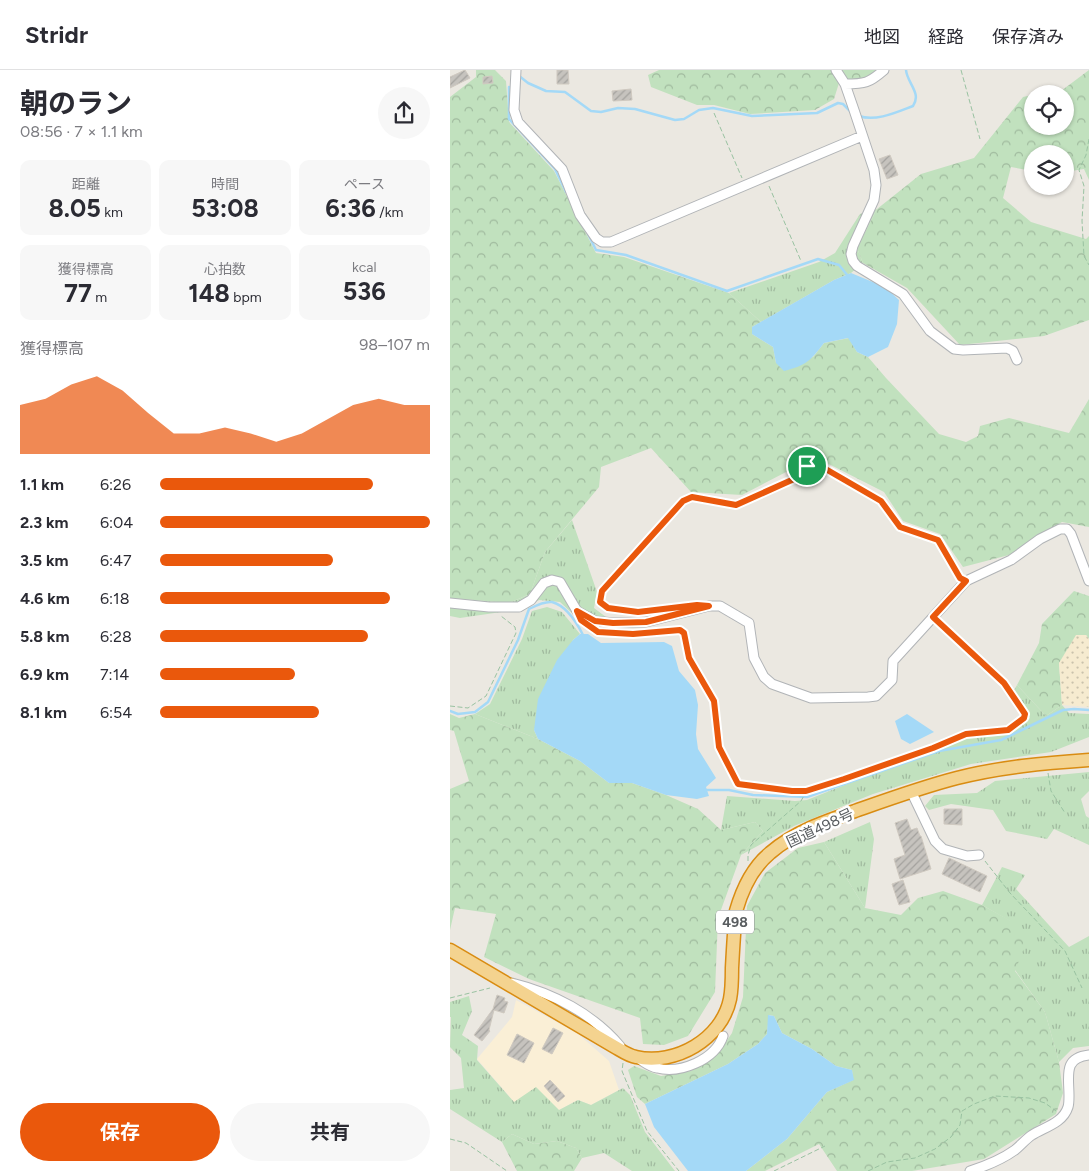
<!DOCTYPE html>
<html lang="ja">
<meta charset="utf-8">
<style>
body{margin:0;font-family:Figtree,"Noto Sans JP",sans-serif;background:#f7f7f7;color:#2b2b33;height:100vh;display:flex;flex-direction:column;font-size:19px;white-space:nowrap}
*{box-sizing:border-box;margin:0}
p{font-size:16px;color:#7c7c81}
.icon{flex:none;width:28px;height:28px;fill:none;stroke:currentColor;stroke-width:2;stroke-linecap:round;stroke-linejoin:round}
.map{position:relative;flex:1;overflow:hidden}
.drawer{display:flex;flex-direction:column;background:#fff;width:450px}
.drawer>*{flex:none}
.buttons{position:absolute;left:574px;top:15px;display:grid;gap:10px}
.buttons a{display:grid;place-items:center;width:50px;height:50px;border-radius:50%;background:#fff;box-shadow:0 1px 4px #0004;font-size:25px}
.pin{position:absolute;display:grid;place-items:center;width:42px;height:42px;color:#fff;margin:-21px;border:2px solid #fff;border-radius:50%;box-shadow:0 1px 5px #0007}
.round{display:grid;place-items:center;flex:none;width:52px;height:52px;border-radius:26px;background:#f7f7f7}
.headline{display:flex;align-items:center;justify-content:space-between;height:85px;padding:0 20px}
h1{font-size:28px;font-weight:700;line-height:38px}
.metrics{display:grid;grid-template-columns:repeat(3,1fr);gap:8px;height:85px;padding:5px 20px}
.metrics div{display:grid;align-content:center;border-radius:10px;background:#f7f7f7;text-align:center}
.metrics b{font-size:25px;font-weight:700}
.metrics small{font-size:14px;font-weight:400}
.metrics p{font-size:14px}
.chart{height:140px;padding:10px 20px}
.chart p{display:flex;justify-content:space-between}
.chart svg{width:100%;height:90px;margin-top:5px;fill:#ea580c;opacity:.7}
.action{display:flex;gap:10px;margin-top:auto;padding:10px 20px}
.action a{flex:1;height:58px;border-radius:30px;background:#ea580c;color:#fff;font-size:20px;font-weight:700;line-height:58px;text-align:center}
.action a+a{background:#f7f7f7;color:#2b2b33}
ul{padding:0 20px;list-style:none;font-size:16px}
li{display:grid;grid-template-columns:80px 60px 1fr;align-items:center;height:38px}
li i{height:12px;border-radius:6px;background:#ea580c}
header{display:flex;align-items:center;gap:30px;box-sizing:border-box;height:70px;padding:0 25px;background:#fff;border-bottom:1px solid #e1e1e2}
header strong{font-size:24px}
nav{display:flex;gap:28px;margin-inline-start:auto;font-size:18px}
main{display:flex;flex:1;min-height:0}
.map>svg:first-child{display:block}
.commercial{fill:#faefd6}
.grass{fill:url(#grass-tufts)}
.forest{fill:url(#forest-crowns)}
.sand{fill:url(#sand-dots)}
.water{fill:#a4d9f7}
.lines{fill:none;stroke-linecap:round;stroke-linejoin:round}
.stream{stroke:#a4d9f7;stroke-width:2.5}
.building{fill:url(#building-hatch);stroke:#cfc9c0}
.minor-casing{stroke:#b1b4b7;stroke-width:11}
.highway-casing{stroke:#d98c12;stroke-width:15}
.path{stroke:#99c2a1;stroke-width:1;stroke-dasharray:5 2.5;stroke-linecap:butt}
.minor{stroke:#fff;stroke-width:9}
.highway{stroke:#f4d38f;stroke-width:12}
.route-casing{stroke:#fff;stroke-width:10}
.route{stroke:#ea580c;stroke-width:6}
.labels{text-anchor:middle;dominant-baseline:central;stroke-width:5;stroke-linejoin:round;paint-order:stroke}
.shield{fill:#fff;stroke:#8b8e90;stroke-width:1}
.shield-label{font-size:14px;font-weight:bold;fill:#595d60}
.street-label{font-size:15px;fill:#595d60;stroke:#fff}
</style>
<header>
<strong>Stridr</strong>
<nav><a>地図</a><a>経路</a><a>保存済み</a></nav>
</header>
<main>
<section class="drawer">
<div class="headline"><div><h1>朝のラン</h1><p>08:56 · 7 × 1.1 km</p></div><a class="round"><svg class="icon" aria-label="share" viewBox="0 0 24 24"><path d="M12 15V3M7 8l5-5 5 5M5 13v7h14v-7"/></svg></a></div>
<div class="metrics">
<div><p>距離</p><b>8.05<small> km</small></b></div>
<div><p>時間</p><b>53:08</b></div>
<div><p>ペース</p><b>6:36<small> /km</small></b></div>
</div>
<div class="metrics">
<div><p>獲得標高</p><b>77<small> m</small></b></div>
<div><p>心拍数</p><b>148<small> bpm</small></b></div>
<div><p>kcal</p><b>536</b></div>
</div>
<div class="chart"><p><span>獲得標高</span>98–107 m</p>
<svg viewBox="0 0 160 44" preserveAspectRatio="none"><path d="M0 44V20L10 17L20 10L30 6L40 13L50 24L60 34L70 34L80 31L90 34L100 38L110 34L120 27L130 20L140 17L150 20L160 20V44z"/></svg>
</div>
<ul>
<li><b>1.1 km</b>6:26<i style="width:79%"></i></li>
<li><b>2.3 km</b>6:04<i style="width:100%"></i></li>
<li><b>3.5 km</b>6:47<i style="width:64%"></i></li>
<li><b>4.6 km</b>6:18<i style="width:85%"></i></li>
<li><b>5.8 km</b>6:28<i style="width:77%"></i></li>
<li><b>6.9 km</b>7:14<i style="width:50%"></i></li>
<li><b>8.1 km</b>6:54<i style="width:59%"></i></li>
</ul>
<div class="action"><a>保存</a><a>共有</a></div>
</section>
<div class="map">
<svg width="639" height="1101" viewBox="0 0 639 1101">
<defs>
<pattern id="grass-tufts" width="24" height="20" patternUnits="userSpaceOnUse" patternTransform="scale(1.25)"><rect width="24" height="20" fill="#c1e1be"/><path d="M3 7l-1-3M5 7V3M7 7l1-3M15 17l-1-3M17 17v-4M19 17l1-3" fill="none" stroke="#a0ba9e"/></pattern>
<pattern id="forest-crowns" width="20" height="18" patternUnits="userSpaceOnUse" patternTransform="scale(1.25)"><rect width="20" height="18" fill="#c1e1be"/><path d="M2 6a3 3 0 1 1 6 0M12 15a3 3 0 1 1 6 0" fill="none" stroke="#a0ba9e"/></pattern>
<pattern id="sand-dots" width="8" height="8" patternUnits="userSpaceOnUse" patternTransform="scale(1.25)"><rect width="8" height="8" fill="#f6ebd0"/><path d="M2 2h.1M6 6h.1" fill="none" stroke="#cac2ac" stroke-width="1.8" stroke-linecap="round"/></pattern>
<pattern id="building-hatch" width="6" height="6" patternUnits="userSpaceOnUse" patternTransform="scale(1.25)"><rect width="6" height="6" fill="#c6c3be"/><path d="M-1 1l2-2M0 6l6-6M5 7l2-2" fill="none" stroke="#a4a29e"/></pattern>
</defs>
<rect width="100%" height="100%" fill="#ebe8e1"/>
<path class="commercial" d="M66,930L127,963L159,991L169,1020L141,1035L128,1030L109,1040L64,1032L27,989L62,947Z"/>
<path class="grass" d="M427,139L407,178L413,193L401,203L384,210L311,252L279,223L369,192L385,183L410,144Z
M122,450L147,522L144,538L156,547L125,546L110,532L89,530L73,539L10,548L0,546V528L59,533L80,524L95,482Z
M97,537L112,542L130,564L123,570L84,660L88,669L25,644L40,634L72,569L82,541Z
M567,615L596,646L612,635L619,643L639,644V667L601,682L521,694L423,724L344,756L291,785L313,761L305,752L271,760L277,726L345,731L357,730L515,667L562,663L580,648L563,622Z
M639,702V721L631,729L636,746L639,748V775L604,759L597,769L556,761L543,740L501,734L479,740L475,736L484,725L527,723L545,711Z
M420,752L424,769L415,838L374,772Z
M552,797L575,805L566,819L619,877L639,866V976L623,978L609,992L595,942L565,900L560,851L532,835Z
M19,926L22,941L12,965L28,976L27,990L64,1032L86,1017L109,1040L128,1030L141,1035L173,1018L180,1025L195,1062L225,1101H182L154,1083L132,1088L126,1078L107,1071L84,1074L62,1064L52,1072L0,1039V1020L14,1018L11,988L0,977L1,947H0V932Z"/>
<path class="forest" d="M26,0H45L56,11L59,52L104,101L146,183L174,187L279,223L311,252L302,257V264L323,277L326,293L363,287L374,273L399,268L407,282L418,287L436,308L489,364L516,372L528,366L530,356L559,348L619,363L639,329V457L612,452L559,485L513,497L490,464L453,451L434,422L365,387L292,425L241,422L201,378L151,397L149,417L95,482L80,524L59,533L0,528V27L26,7Z
M209,0H430L409,12L389,13L384,29L365,40L300,44L264,35H247L201,17L198,5Z
M639,0V110L634,99L615,102V84H582V101L561,97L553,128L581,152L636,169L639,166V250L594,266L510,275L457,218L413,193L407,178L427,139L471,104L524,88L573,27L582,25V56H615V24H592L611,21Z
M624,521L639,526V569L636,565L609,593L612,635L596,646L567,615L589,573L592,554Z
M0,644L9,648L25,644L88,669L130,691L159,713H182L216,725L248,739L271,760L305,752L313,761L291,785L268,848L265,922L238,966L214,975L193,974L190,948L79,909L34,887L46,844L5,838L0,860V719L19,711L4,661L0,660Z
M374,772L415,838L451,845L468,828L493,821L532,835L561,851L577,870L565,901L595,942L609,992L613,1023L606,1044L534,1089L462,1101H387L369,1074L315,1101H296L337,1069L377,1022L403,1010L402,1000L386,996L362,979L332,963L324,946L319,945L317,964L308,974L278,994L195,1034L187,1027L178,1000L184,996L211,1006L241,1001L267,985L282,963L293,927L297,836L315,803L348,778Z
M62,1064L84,1074L107,1071L126,1078L132,1088L124,1101H67L52,1072Z"/>
<path class="sand" d="M626,565H636L639,569V637L612,635L609,593Z"/>
<path class="water" d="M401,203L435,217L449,230L447,254L438,277L418,287L407,282L398,268L374,273C360,291 357,295 334,301L326,293L323,277L302,264V257L384,210Z
M130,564H138L151,573L214,572L222,576L229,601L245,620L248,635L246,664L248,679L266,708L256,717L259,726L247,729L216,725L182,713H159L130,691L88,669L84,660L88,629L107,590L123,570Z
M457,644L484,662L460,674L451,669L445,651Z
M318,945L324,946L332,963L362,979L386,996L402,1000L404,1010L377,1022L337,1069L296,1101H238L204,1057L195,1034L278,994L308,974L317,964Z"/>
<g class="lines">
<path class="stream" d="M68,5L78,13L96,21L115,22L141,41L151,42L168,38L185,39L225,50L234,49L249,40L263,38L302,46L367,43L388,33L393,34L402,43
M59,17V49L105,99L116,122
M409,46C426,52 447,42 463,36C472,23 457,13 456,0
M138,164L146,180L176,185L277,221L368,189L389,195L398,206
M0,641L8,644L25,642L38,632L68,570L79,539C85,536 94,531 102,532C117,536 127,553 133,565
M255,720H279L303,725L357,727L489,681L551,670L613,640L624,639L639,640"/>
</g>
<path class="building" d="M15,0L20,8L0,18V7Z
M107,0H118L119,14H107Z
M42,6L43,13L33,14V7Z
M181,19L182,30L163,31L162,21Z
M440,85L448,105L437,109L429,89Z
M494,739H512V755L494,754Z
M457,749L461,760L467,758L470,766H471L481,799L450,809L444,789L455,785L445,753Z
M499,788L537,806L530,822L492,804Z
M453,810L460,832L449,835L442,814Z
M47,925L55,928L54,931L58,932L54,943L44,940L39,960L40,961L32,971L24,965L43,939Z
M103,958L113,963L102,984L92,979Z
M67,964L84,973L74,993L57,985Z
M100,1010L115,1026L108,1032L94,1016Z"/>
<g class="lines">
<defs>
<path id="minor" d="M66,0L64,40L68,52L112,99L130,145L146,168L152,172H161L412,66
M386,0L395,14L404,40L424,100L426,115L424,130L403,176L401,184L403,191L407,196L453,224L480,261L504,279L513,280L557,278L563,281L567,290
M395,14C415,14 419,13 434,0
M0,533L39,537H69L81,530L94,513L102,510L110,512L127,541L145,551L163,553L196,552L259,536H270L299,553L304,588L314,607L322,614L361,628L418,627L426,626L442,610L443,591L516,511L561,490L590,469L610,459H617L621,464L639,511
M461,721L485,771L493,779L517,786L529,785
M62,913C103,923 143,944 170,976
M189,989C194,992 200,997 207,998C230,1004 265,990 273,966
M520,1101C536,1096 551,1090 565,1080C571,1075 576,1069 582,1065C595,1057 613,1053 618,1037C619,1034 619,1029 619,1026C619,1005 613,988 639,985"/>
<path id="highway" d="M0,880L165,977C172,981 179,986 186,987C225,996 272,969 280,929C282,919 282,908 282,898C283,879 284,860 286,841C292,820 303,797 320,783C344,762 376,751 405,741C439,729 472,717 507,708C550,697 595,693 639,690"/>
</defs>
<use href="#minor" class="minor-casing"/>
<use href="#highway" class="highway-casing"/>
<path class="path" d="M511,0L530,69
M264,43L292,108
M639,69L636,85L629,100L634,116L632,151L634,186L639,195
M319,116L351,191
M204,540L189,542L158,538L150,532L152,521L233,431L242,427L286,435L344,409L357,396L367,394L431,431L450,457L487,470L509,506
M147,561L183,564L230,559L235,563L239,588L265,631L269,677L288,714L343,721H356L394,709L483,678L516,664L558,660L574,648L575,644L554,613L489,552
M0,636L18,638L36,626L66,563L65,557L51,546
M598,703L601,721L615,743
M298,791V785L301,775L351,731L356,722
M535,791L560,823L615,881L632,918
M0,928L40,918
M173,993L172,1001L197,1061L229,1101
M0,1069L16,1073L57,1101
M324,1101L375,1076
M418,1101L437,1092L465,1088L485,1079L501,1067L510,1055L512,1041L524,1034L545,1026L579,1028L595,1033L606,1041"/>
<use href="#minor" class="minor"/>
<use href="#highway" class="highway"/>
</g>
<g class="lines">
<defs>
<path id="route" d="M367,394L431,431L450,457L488,470L510,508L516,511L483,547L554,613L575,644L574,648L558,660L516,664L483,678L394,709L356,721H342L288,714L269,677L264,631L239,588L234,563L230,560L183,564L148,562L131,550L127,541L145,551L163,553L196,552L259,536L247,535L188,542L158,538L150,532L152,521L233,431L242,427L286,435L344,409L357,396Z"/>
</defs>
<use href="#route" class="route-casing"/>
<use href="#route" class="route"/>
</g>
<g class="labels">
<rect class="shield" x="266" y="840.5" width="38" height="23" rx="4"/>
<g class="shield-label">
<text x="285" y="852">498</text>
</g>
<g class="street-label">
<text transform="translate(370 758) rotate(-25)">国道498号</text>
</g>
</g>
</svg>
<div class="buttons">
<a><svg class="icon" aria-label="locate" viewBox="0 0 24 24"><circle cx="12" cy="12" r="6"/><path d="M12 2v4M12 18v4M2 12h4M18 12h4"/></svg></a>
<a><svg class="icon" aria-label="layers" viewBox="0 0 24 24"><path d="M12 4l9 5-9 5-9-5zM3 14l9 5 9-5"/></svg></a>
</div>
<div class="pin" style="left:357px;top:396px;background:#1e9e55"><svg class="icon" aria-label="arrive" viewBox="0 0 24 24"><path d="M6 21V4h12l-3 4 3 4H6"/></svg></div>
</div>
</main>
